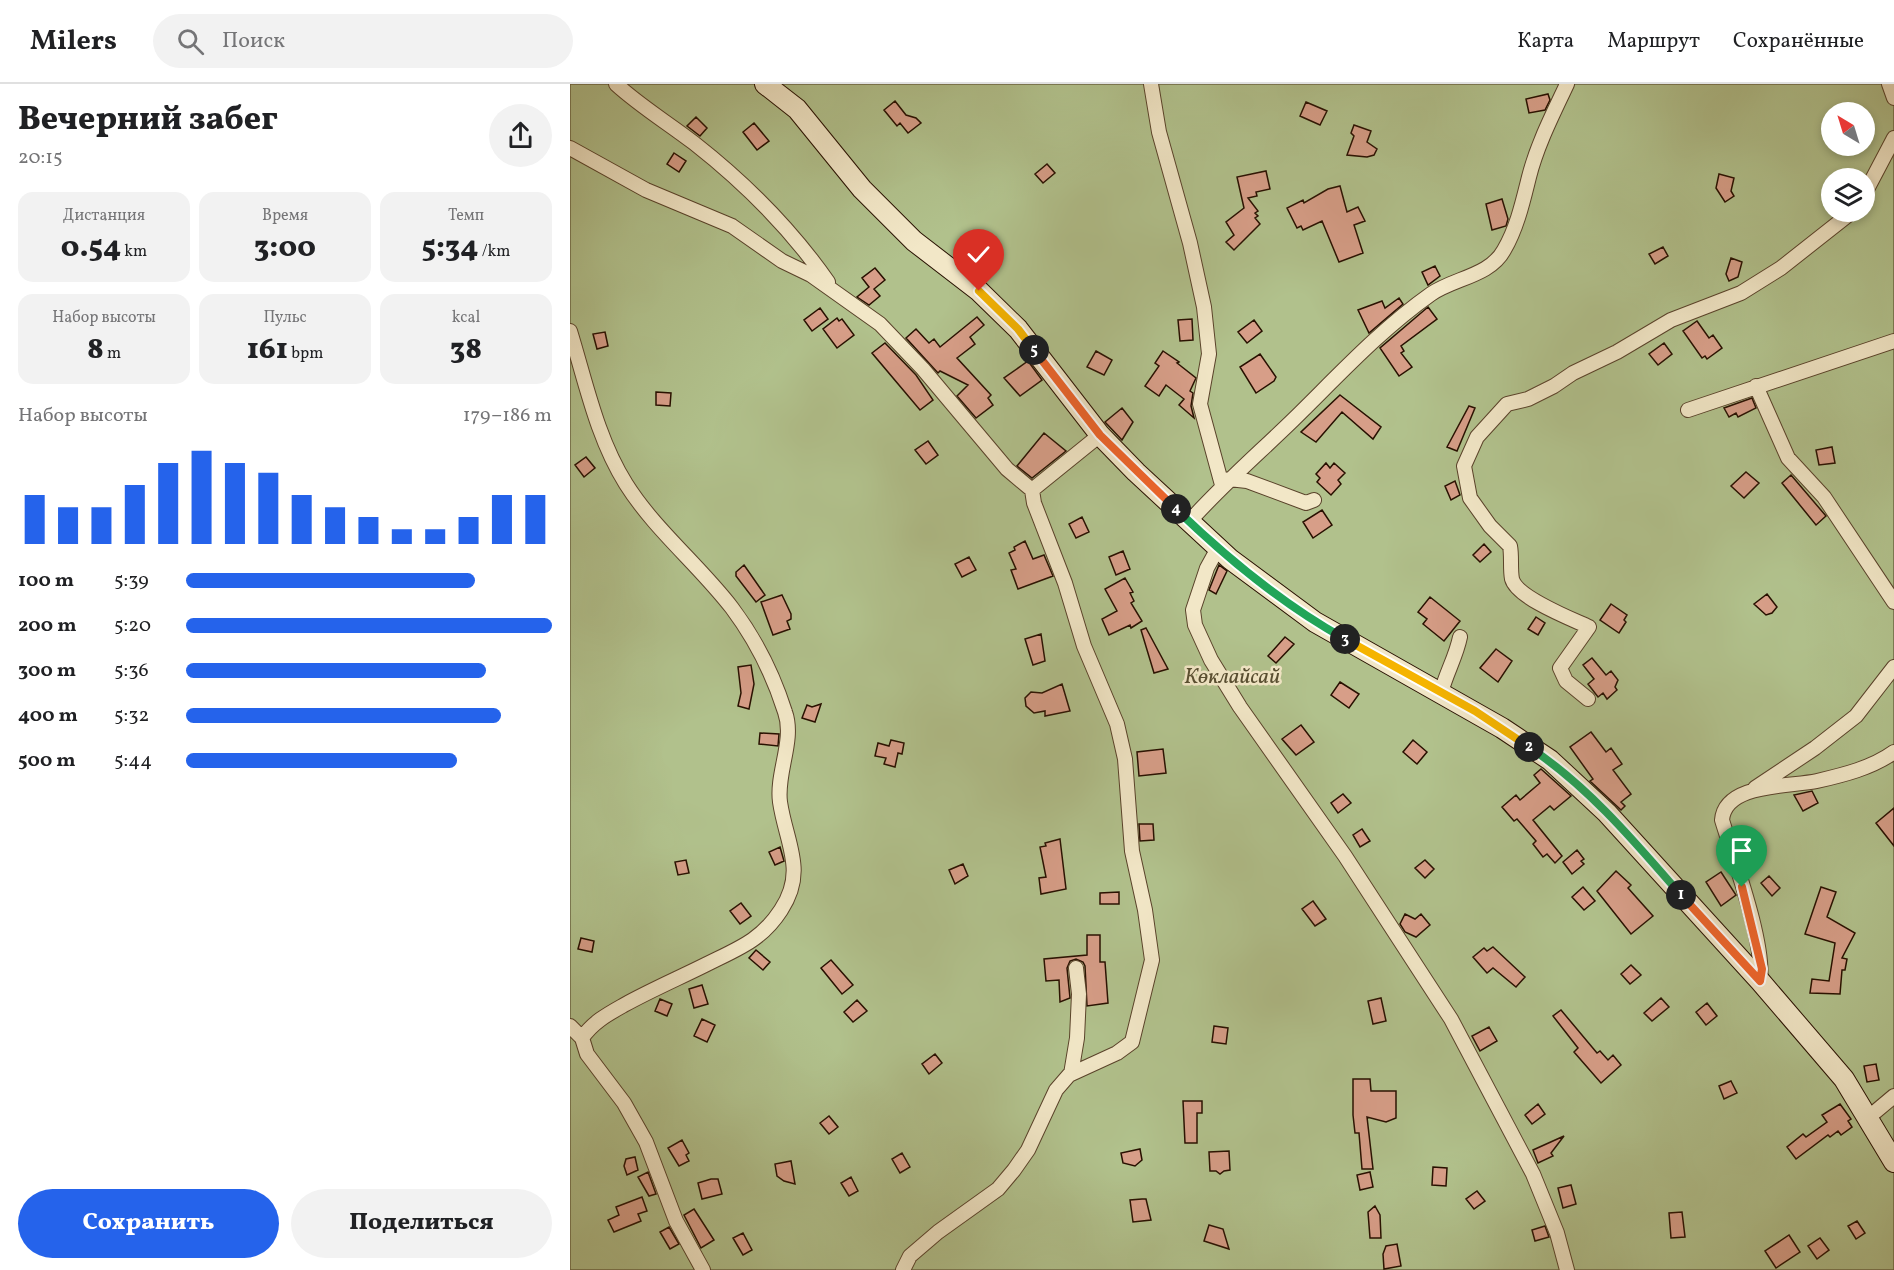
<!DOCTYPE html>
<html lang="ru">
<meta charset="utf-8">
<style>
body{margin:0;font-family:Vollkorn,serif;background:#f2f2f2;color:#202124;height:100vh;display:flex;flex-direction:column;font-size:22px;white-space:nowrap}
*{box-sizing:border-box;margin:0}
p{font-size:20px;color:#757577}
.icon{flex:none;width:33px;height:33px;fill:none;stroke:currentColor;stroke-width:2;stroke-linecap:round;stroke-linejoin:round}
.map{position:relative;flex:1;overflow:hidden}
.details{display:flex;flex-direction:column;background:#fff;width:570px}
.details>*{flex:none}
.needle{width:39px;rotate:322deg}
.controls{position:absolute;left:1251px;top:18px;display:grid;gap:12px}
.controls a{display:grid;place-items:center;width:54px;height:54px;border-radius:50%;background:#fff;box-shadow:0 3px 9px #0003;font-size:30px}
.pin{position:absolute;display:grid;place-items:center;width:51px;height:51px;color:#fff;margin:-62px -26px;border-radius:50% 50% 50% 0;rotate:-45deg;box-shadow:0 0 6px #0007}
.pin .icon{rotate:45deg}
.km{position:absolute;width:30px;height:30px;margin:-15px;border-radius:50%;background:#222;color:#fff;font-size:16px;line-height:30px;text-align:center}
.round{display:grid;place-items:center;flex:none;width:63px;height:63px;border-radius:32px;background:#f2f2f2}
.overview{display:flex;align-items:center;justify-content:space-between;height:102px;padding:0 18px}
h1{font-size:33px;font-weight:800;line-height:45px}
.figures{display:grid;grid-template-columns:repeat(3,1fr);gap:9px;height:102px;padding:6px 18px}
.figures div{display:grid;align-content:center;border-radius:15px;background:#f2f2f2;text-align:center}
.figures b{font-size:30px;font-weight:800}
.figures small{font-size:16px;font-weight:400}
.figures p{font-size:16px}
.chart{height:168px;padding:12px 18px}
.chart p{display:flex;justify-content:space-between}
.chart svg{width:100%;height:108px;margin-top:6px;stroke:#2563eb;stroke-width:6}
.button{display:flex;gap:12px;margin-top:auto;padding:12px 18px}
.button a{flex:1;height:69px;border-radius:36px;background:#2563eb;color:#fff;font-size:24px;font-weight:800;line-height:69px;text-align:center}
.button a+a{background:#f2f2f2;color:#202124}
ul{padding:0 18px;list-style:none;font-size:20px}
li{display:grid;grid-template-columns:96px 72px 1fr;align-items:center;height:45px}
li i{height:15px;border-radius:8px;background:#2563eb}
header{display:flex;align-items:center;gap:36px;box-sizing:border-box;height:84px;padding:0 30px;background:#fff;border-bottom:2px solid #e0e0e0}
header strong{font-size:28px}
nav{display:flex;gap:33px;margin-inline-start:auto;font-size:21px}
.search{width:420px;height:54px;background:#f2f2f2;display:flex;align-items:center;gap:15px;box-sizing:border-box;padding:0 21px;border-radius:33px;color:#757577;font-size:22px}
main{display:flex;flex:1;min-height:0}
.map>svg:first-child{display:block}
.green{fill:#b1c18c;stroke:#6c6846;stroke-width:1.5;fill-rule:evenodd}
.building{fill:#d79e88;stroke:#281000;stroke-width:1.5}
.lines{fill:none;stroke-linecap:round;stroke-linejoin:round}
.street-casing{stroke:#59422a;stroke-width:16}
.secondary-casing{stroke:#281000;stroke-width:22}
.street{stroke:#f2e7c7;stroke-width:14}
.secondary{stroke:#f2e7c7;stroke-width:20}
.split-1-casing{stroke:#fff;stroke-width:12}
.split-2-casing{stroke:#fff;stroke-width:12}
.split-3-casing{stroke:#fff;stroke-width:12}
.split-4-casing{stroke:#fff;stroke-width:12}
.split-5-casing{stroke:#fff;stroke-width:12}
.split-6-casing{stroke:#fff;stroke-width:12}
.split-1{stroke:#f0652b;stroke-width:8}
.split-2{stroke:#22a559;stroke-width:8}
.split-3{stroke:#f5b400;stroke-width:8}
.split-4{stroke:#22a559;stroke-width:8}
.split-5{stroke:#f0652b;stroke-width:8}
.split-6{stroke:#f5b400;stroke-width:8}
.labels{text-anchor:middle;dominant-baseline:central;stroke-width:5;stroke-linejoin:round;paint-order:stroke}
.park-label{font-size:22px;font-style:italic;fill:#584e31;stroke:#f2e7c7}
</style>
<header>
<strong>Milers</strong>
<div class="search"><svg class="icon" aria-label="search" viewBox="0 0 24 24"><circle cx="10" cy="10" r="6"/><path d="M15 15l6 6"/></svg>Поиск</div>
<nav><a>Карта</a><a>Маршрут</a><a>Сохранённые</a></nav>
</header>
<main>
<section class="details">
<div class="overview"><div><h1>Вечерний забег</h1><p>20:15</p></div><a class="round"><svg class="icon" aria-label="share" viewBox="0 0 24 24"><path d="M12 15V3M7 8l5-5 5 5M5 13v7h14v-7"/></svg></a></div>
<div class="figures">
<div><p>Дистанция</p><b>0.54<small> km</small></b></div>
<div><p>Время</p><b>3:00</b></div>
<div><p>Темп</p><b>5:34<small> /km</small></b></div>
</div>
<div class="figures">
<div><p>Набор высоты</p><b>8<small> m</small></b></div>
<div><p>Пульс</p><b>161<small> bpm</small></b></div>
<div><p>kcal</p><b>38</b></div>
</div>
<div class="chart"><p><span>Набор высоты</span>179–186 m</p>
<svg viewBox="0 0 160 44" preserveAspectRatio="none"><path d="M5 44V24M15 44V29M25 44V29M35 44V20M45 44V11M55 44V6M65 44V11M75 44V15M85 44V24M95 44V29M105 44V33M115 44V38M125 44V38M135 44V33M145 44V24M155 44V24"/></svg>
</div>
<ul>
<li><b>100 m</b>5:39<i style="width:79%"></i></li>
<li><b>200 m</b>5:20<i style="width:100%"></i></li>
<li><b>300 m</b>5:36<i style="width:82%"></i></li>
<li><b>400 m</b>5:32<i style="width:86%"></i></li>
<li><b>500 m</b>5:44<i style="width:74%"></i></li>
</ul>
<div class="button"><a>Сохранить</a><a>Поделиться</a></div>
</section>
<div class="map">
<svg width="1324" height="1186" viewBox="0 0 1324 1186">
<rect width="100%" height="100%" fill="#ebdaa9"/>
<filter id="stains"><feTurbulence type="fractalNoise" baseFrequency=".00333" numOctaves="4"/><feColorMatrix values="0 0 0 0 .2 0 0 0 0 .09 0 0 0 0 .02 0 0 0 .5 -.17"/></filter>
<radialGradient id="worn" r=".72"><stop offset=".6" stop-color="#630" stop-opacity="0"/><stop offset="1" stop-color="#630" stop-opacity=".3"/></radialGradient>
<path class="green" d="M0,0H1324V1186H0ZM1262,28H1294V62H1262ZM1262,94H1294V128H1262Z"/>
<path class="building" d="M978,10L980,16L975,26L959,29L956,15Z
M325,17L336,31L346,34L351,39L338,49L330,39L327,42L314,26Z
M736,18L757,27L750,41L730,32Z
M126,33L137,44L130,52L117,42Z
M184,39L199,57L187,66L173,48Z
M784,41L801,47L797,58L807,65L804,71L797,73L777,71L784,52L781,49Z
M104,69L116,77L109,88L97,80Z
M477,80L485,89L473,99L465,90Z
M696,87L700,105L686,108L687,112L678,114L688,127L685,129L688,132L685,134L690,140L664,166L656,158L664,151L656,138L674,124L667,93Z
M1149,90L1164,94L1161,107L1164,112L1155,118L1146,104Z
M770,102L777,128L788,123L795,137L784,141L793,169L769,178L752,137L733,146L731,142L727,144L717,124L733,116L734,119L758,105Z
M932,115L938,135L936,142L922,146L916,120Z
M1093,163L1098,172L1085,180L1079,170Z
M1161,174L1172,178L1168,193L1159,197L1156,190Z
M865,182L870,192L858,201L852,188Z
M305,184L315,196L304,205L310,212L299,221L287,213L299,203L292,194Z
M829,214L833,220L799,249L788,226L812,217L815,224Z
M858,223L867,235L831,262L834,267L831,269L842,283L829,292L810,264Z
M250,224L258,235L242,247L234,236Z
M407,233L414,241L400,253L405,260L387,274L421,311L418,314L423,321L406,334L387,312L398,301L370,287L368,289L336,254L346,245L359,259L364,255L370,263Z
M267,234L269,237L272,235L284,251L267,264L253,245Z
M622,235L623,256L610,257L608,236Z
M684,236L692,247L677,259L668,248Z
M1127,237L1139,254L1143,251L1152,264L1137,275L1135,272L1132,274L1113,247Z
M35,248L38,262L27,265L23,250Z
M315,259L346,291L363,316L350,326L302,269Z
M1094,259L1102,270L1088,281L1079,270Z
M526,267L542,276L534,291L517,283Z
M593,267L609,278L607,279L626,294L620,307L623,309L621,322L624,334L609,321L614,315L596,301L589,312L575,302L589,282L585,279Z
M690,270L706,293L704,297L686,309L670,283Z
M458,277L472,296L450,312L434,294Z
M86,308L101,309L100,322L86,321Z
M770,311L811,343L803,355L772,328L746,358L731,348Z
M1182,314L1186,324L1168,333L1166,329L1159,333L1154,324Z
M899,322L905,324L887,367L877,363Z
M552,324L563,338L552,356L535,338Z
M474,349L496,367L462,394L447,382Z
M358,357L368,371L356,380L345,366Z
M1262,363L1265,379L1249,381L1246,366Z
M16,373L25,384L14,393L5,381Z
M756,379L760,384L764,379L775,389L768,396L771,400L761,411L747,398L750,394L746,390Z
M1176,388L1189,399L1174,414L1161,402Z
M1221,391L1256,432L1246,441L1212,399Z
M885,397L890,411L881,416L875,402Z
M752,426L762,441L743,454L733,438Z
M512,433L519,448L506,454L499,440Z
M455,457L463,475L474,471L483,492L448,505L441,486L446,485L439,469L445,466L444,463Z
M914,460L921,468L910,478L903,471Z
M553,467L560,485L546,491L539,473Z
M399,473L406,486L392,493L385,480Z
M174,481L195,511L186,518L166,492V488Z
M649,481L657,487L646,510L639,506Z
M555,494L563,508L560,509L564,517L561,519L572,537L561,544L560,541L539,551L532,535L547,527L535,505Z
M1197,510L1207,523L1202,529L1196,531L1184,520Z
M212,511L221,530V535L217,537L220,545L203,551L191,518Z
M860,513L890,537L874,557L853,540L857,535L848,528Z
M1041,520L1057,531L1054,536L1056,538L1049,549L1030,536Z
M966,533L975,539L968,551L958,545Z
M576,544L598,585L584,589L571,546Z
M471,550L475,577L463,581L455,555Z
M715,553L724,560L706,579L698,572Z
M926,565L942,577L928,598L910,584Z
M1022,574L1036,591L1041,587L1048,596L1045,603L1047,606L1037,615L1033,609L1028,613L1018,600L1024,595L1013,581Z
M181,581L184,600L179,625L168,622L171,609L168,583Z
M770,598L789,610L779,624L761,611Z
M492,600L500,627L475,632V627L464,629L456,622L455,614L461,608L472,609Z
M251,620L245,638L232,634L237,621L242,623Z
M731,641L744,658L726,671L712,655Z
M1021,648L1036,668L1041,664L1052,680L1043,686L1061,710L1051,718L1055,722L1051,726L1020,697L1023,695L1000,663Z
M190,649L209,650L208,662L189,660Z
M321,656L334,659L332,670L328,669L325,683L314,680L316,674L305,672L308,659L319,662Z
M843,656L857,668L847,680L833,668Z
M593,665L596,689L569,692L567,668Z
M971,685L1001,712L984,726L980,722L963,736L992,772L985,779L977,770L973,773L963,760L966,757L947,735L944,737L932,723L946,711L950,716L970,699L964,691Z
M1242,707L1248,719L1233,727L1224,711Z
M773,710L781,719L768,729L761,719Z
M1324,724V762L1306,739Z
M569,740H583L584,756L570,757Z
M792,745L800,757L790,763L783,751Z
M490,755L496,805L471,810L469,794L476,793L470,763L476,762L475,759Z
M210,763L214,777L205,781L199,768Z
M1007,766L1014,775L1011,777L1014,780L1002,790L993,778Z
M116,776L119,789L108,791L105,778Z
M855,776L864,785L855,794L845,784Z
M393,780L398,792L385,800L379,786Z
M1046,787L1061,801L1058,804L1083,832L1061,850L1027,807Z
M1151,788L1166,811L1151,822L1136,798Z
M1199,792L1210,804L1202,812L1191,799Z
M1013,803L1025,817L1014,826L1002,813Z
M1251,803L1266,808L1257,833L1285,849L1272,874L1277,875L1275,886H1272L1270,910L1240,909L1242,895L1259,897L1265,859L1235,850Z
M549,808V820H530V809Z
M743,817L756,835L745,842L732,825Z
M171,819L181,832L170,840L160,827Z
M835,830L845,835L851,830L860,841L846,853L835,848L830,840Z
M517,851H530V878H535L538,919L517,922L515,882L513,878L506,875L500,877L497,884L500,914L490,918L489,896L476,897L474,875L517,871Z
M11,854L24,857L22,868L8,865Z
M923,863L955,893L946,903L923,884L917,889L903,873L914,864L917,867Z
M186,866L200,878L193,886L179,874Z
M261,876L283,901L272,910L251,884Z
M1061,881L1071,891L1060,900L1051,890Z
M132,901L138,920L124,924L119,905Z
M811,914L816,937L803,940L798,917Z
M1091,914L1099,923L1082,937L1074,929Z
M90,915L102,920L97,932L85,927Z
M287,916L297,927L283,938L274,928Z
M1137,919L1147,932L1136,941L1126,928Z
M991,926L1027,969L1030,967L1038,976L1043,971L1051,981L1031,999L1004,968L1008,964L983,932Z
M132,935L145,941L137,958L124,952Z
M644,942L658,944L656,960L642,958Z
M919,943L927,957L910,967L902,952Z
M365,970L372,979L359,990L352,980Z
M1306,980L1309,996L1297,998L1294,982Z
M783,995H800L801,1007H826V1034L816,1038L797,1033L803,1085H792L789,1049H785L783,1031Z
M1161,997L1167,1009L1154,1015L1149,1002Z
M613,1017H632V1029H627V1059H615Z
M968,1020L975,1030L962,1040L955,1031Z
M1270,1020L1281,1035L1278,1037L1282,1043L1271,1051L1268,1047L1260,1053L1258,1051L1226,1075L1217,1063L1233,1050L1236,1053L1257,1038L1252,1031Z
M259,1032L268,1043L259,1050L250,1039Z
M994,1052L981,1069L983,1072L968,1079L963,1066Z
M112,1056L119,1069L116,1071L119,1077L109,1082L98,1064Z
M570,1065L572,1076L565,1082L553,1079L551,1069Z
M659,1067L660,1086L654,1087L650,1090L646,1087H640L639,1068Z
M332,1069L340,1083L330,1089L322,1075Z
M65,1073L68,1086L57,1091L54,1082L56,1075Z
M221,1077L225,1100L214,1097L207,1092L205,1080Z
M863,1083L877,1084L876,1102L862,1101Z
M78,1088L86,1110L79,1112L68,1093Z
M800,1088L803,1103L790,1106L787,1091Z
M281,1093L288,1107L279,1112L271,1099Z
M141,1095H148L152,1110L132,1115L128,1099Z
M1001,1101L1006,1120L993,1124L988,1104Z
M907,1107L915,1117L904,1125L896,1115Z
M72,1113L77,1127L68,1130L71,1137L44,1148L38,1136L49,1131L46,1123Z
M572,1115H576L581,1136L563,1138L560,1116Z
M805,1122L810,1131L811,1154H800L798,1128Z
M124,1125L144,1156L131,1164L114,1131Z
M1112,1128L1115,1153L1101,1154L1099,1129Z
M1287,1137L1295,1149L1286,1155L1278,1142Z
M639,1141L653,1145L659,1165L634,1157Z
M975,1142L979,1153L965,1157L962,1146Z
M99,1143L109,1160L100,1165L90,1148Z
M173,1149L182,1166L173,1171L163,1154Z
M1219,1151L1230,1168L1206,1184L1195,1167Z
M1250,1154L1259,1166L1247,1175L1238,1162Z
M827,1160L831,1182L814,1185L813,1170L816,1162Z"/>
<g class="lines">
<defs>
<path id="street" d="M46,0C70,22 98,39 124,59C175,99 221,145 258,198
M581,0L589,48L620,159L634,223L639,270L630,320L652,401
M1319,0L1324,14
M0,64L76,106L162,142L212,177L241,191L310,240L353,285L437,385L462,406
M1294,111L1324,54
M0,247C16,299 27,354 56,400C85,446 129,481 162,524C186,556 203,590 215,628C225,656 206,689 210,718C216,759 237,787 211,826C191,857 167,865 135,881C109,894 81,906 54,921C38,930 23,938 12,954
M1186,302L1218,374L1254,413L1324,518
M1118,326L1324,257
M659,395L677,397L736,419L744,416
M619,438C652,401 688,370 723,336C768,292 810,246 861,210C884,194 920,192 934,166C947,144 953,117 959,93C967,61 983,30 997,0
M648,464L637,484L623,526L625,541L641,576L670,623L775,772L881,935L963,1090L987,1149L997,1186
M871,609C876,589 886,573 890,553
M1018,615L996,597L990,584L1019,543C1002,535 947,514 942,495C940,485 942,472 940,462L920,442L900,414L894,382L907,353L937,320L958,315L984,302L1003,289L1047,268L1101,236L1171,209L1211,184L1282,128
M1185,704L1245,664L1286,632L1324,583
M1190,897C1195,859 1164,776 1152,736C1155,699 1219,703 1247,697C1273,691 1302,684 1324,668
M0,942L12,954L17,970L54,1019L76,1058L106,1137L133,1186
M501,990L507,954L509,910L506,884
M1299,1033L1324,1012
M333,1186L340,1172L368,1148L428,1105L444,1086L458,1066L486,1006L499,991L547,969L562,958L582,876L575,826L562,767L555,675L547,640L514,562L495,499L464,419L462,406L530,351"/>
<path id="secondary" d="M195,0L227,25L292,105L344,157L409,207L448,245L530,351L566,388L660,475L745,538L932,644L980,676L1037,729L1190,897L1274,995L1324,1078"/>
</defs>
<use href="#street" class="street-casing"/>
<use href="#secondary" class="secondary-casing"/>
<use href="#street" class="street"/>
<use href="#secondary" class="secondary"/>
</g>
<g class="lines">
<defs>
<path id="split-1" d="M1111,811L1190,897L1192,885L1172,803"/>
<path id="split-2" d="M959,663C1018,702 1065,758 1111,811"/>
<path id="split-3" d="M775,555L905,627L959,663"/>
<path id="split-4" d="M606,425C658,475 712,520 775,555"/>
<path id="split-5" d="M464,266L530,351L606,425"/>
<path id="split-6" d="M409,207L448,245L464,266"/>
</defs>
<use href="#split-1" class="split-1-casing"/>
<use href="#split-2" class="split-2-casing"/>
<use href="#split-3" class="split-3-casing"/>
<use href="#split-4" class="split-4-casing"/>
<use href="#split-5" class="split-5-casing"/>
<use href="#split-6" class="split-6-casing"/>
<use href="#split-1" class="split-1"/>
<use href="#split-2" class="split-2"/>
<use href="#split-3" class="split-3"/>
<use href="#split-4" class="split-4"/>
<use href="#split-5" class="split-5"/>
<use href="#split-6" class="split-6"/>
</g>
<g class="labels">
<g class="park-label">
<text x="662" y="593">Көклайсай</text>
</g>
</g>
<rect width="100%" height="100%" filter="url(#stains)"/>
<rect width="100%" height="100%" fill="url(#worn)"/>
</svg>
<div class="controls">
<a><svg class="needle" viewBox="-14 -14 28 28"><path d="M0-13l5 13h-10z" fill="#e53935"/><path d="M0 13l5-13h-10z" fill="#757577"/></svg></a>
<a><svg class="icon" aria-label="layers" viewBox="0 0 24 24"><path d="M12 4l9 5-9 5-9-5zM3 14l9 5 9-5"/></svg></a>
</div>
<div class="pin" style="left:1172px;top:803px;background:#1e9e55"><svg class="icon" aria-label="arrive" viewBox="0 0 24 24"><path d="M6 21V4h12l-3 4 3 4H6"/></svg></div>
<div class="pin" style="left:409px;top:207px;background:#d93025"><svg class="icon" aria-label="check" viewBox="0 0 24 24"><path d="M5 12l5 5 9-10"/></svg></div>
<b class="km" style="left:1111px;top:811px">1</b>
<b class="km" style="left:959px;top:663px">2</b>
<b class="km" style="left:775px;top:555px">3</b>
<b class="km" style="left:606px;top:425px">4</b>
<b class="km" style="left:464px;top:266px">5</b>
</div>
</main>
